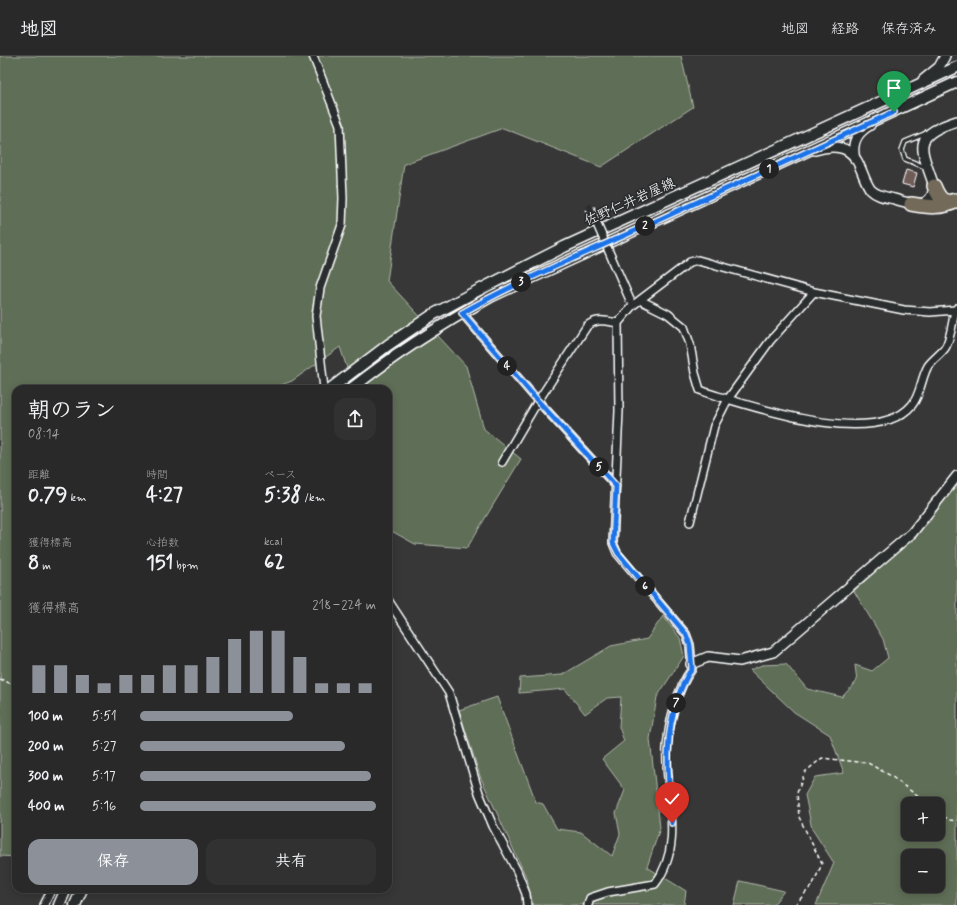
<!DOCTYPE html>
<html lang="ja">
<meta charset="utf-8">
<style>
body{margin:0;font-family:Mynerve,"Klee One",sans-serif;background:#323131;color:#f1f3f6;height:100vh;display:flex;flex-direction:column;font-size:15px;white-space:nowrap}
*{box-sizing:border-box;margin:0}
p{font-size:13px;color:#a5a6a8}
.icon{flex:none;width:22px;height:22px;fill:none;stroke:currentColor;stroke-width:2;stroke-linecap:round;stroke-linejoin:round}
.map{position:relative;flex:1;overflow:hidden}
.details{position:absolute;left:12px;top:329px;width:380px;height:508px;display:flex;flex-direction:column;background:#2a2929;border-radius:12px;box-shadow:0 2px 10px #0003,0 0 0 1px #464546}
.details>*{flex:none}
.buttons{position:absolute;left:901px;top:741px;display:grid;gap:8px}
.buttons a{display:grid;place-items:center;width:44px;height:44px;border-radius:8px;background:#2a2929;box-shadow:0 2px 10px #0003,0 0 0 1px #464546;font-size:20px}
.pin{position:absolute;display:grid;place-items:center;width:34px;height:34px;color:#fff;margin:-41px -17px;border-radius:50% 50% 50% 0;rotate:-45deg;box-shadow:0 0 4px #0007}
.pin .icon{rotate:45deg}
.km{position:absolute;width:20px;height:20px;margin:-10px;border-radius:50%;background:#222;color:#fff;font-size:11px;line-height:20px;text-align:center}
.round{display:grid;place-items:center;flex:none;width:42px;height:42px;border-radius:12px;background:#323131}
.summary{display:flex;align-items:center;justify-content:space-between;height:68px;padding:0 16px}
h1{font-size:22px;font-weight:700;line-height:30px}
.figures{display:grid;grid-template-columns:repeat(3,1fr);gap:6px;height:68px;padding:4px 16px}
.figures div{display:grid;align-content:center}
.figures b{font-size:20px;font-weight:700}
.figures small{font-size:11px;font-weight:400}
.figures p{font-size:11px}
.chart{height:112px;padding:8px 16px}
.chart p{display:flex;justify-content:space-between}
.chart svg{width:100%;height:72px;margin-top:4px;stroke:#8c9099;stroke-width:6}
.button{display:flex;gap:8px;margin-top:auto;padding:8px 16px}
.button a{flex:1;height:46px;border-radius:12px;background:#8c9099;color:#fff;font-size:16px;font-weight:700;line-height:46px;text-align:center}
.button a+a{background:#323131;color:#f1f3f6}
ul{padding:0 16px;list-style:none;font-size:13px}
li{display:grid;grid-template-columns:64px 48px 1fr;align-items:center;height:30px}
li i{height:10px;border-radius:5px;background:#8c9099}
header{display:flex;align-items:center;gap:24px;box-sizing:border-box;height:56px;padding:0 20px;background:#2a2929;border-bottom:1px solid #464546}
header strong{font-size:19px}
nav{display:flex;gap:22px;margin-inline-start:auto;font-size:14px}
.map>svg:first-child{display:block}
.green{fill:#5f6e57;stroke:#afb6ab;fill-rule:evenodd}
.building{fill:#6f5d59;stroke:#fff}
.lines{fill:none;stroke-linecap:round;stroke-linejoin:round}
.service-casing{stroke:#fff;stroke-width:6}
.minor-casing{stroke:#fff;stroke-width:10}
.tertiary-casing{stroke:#fff;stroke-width:12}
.secondary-casing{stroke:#fff;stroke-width:13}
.motorway-casing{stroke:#fff;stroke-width:16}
.path{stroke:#fff;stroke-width:1.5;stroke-dasharray:4 3;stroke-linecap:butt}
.service{stroke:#2a2d2e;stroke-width:3.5}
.minor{stroke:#2a2d2e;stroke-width:7}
.tertiary{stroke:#2a2d2e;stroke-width:9}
.secondary{stroke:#2a2d2e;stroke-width:10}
.motorway{stroke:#736b5a;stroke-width:13}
.minor-bridge-casing{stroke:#fff;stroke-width:10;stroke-linecap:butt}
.minor-bridge{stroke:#2a2d2e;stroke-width:7}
.route-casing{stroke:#fff;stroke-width:8}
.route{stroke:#1a73e8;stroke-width:5}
.labels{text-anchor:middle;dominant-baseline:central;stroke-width:3.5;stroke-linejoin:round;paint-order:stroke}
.street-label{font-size:14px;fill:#fff;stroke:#2a2d2e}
</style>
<header>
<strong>地図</strong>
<nav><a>地図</a><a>経路</a><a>保存済み</a></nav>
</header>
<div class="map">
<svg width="957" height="849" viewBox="0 0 957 849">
<rect width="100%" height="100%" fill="#383737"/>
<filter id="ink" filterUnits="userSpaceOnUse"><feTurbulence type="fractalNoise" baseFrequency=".025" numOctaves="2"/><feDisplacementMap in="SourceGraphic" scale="8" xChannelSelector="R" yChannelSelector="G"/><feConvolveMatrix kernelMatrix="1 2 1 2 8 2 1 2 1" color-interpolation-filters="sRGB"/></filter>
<g filter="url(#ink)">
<path class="green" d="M0,0H681L693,51L601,111L503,72L404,108L387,225L466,310L484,373L521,403L467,492L415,488L388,473V333H354L340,291L292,325L270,333H16V664L15,665L16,666V801L0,800Z
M957,423V849H816L834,807L812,773L805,739L815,721L844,717L830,679L794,656L750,614L762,609L786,608L807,633L842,641L857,625L855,609L872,615L888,602L883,583L854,535L930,465ZM908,748H938V778H908ZM908,800H938V830H908Z
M663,560L680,582L684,600L657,641L650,683L660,772L647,811L686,835L684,849H533L526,821L480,720L459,654L497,641L536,746L543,748L557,773L581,776L612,800L620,778L616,757L625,734L602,703L624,685L619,671L621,641L607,642L585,658L565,633L519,637L520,622L562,619L611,590L647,583Z
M740,825L784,835L773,849H734Z"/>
<path class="building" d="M906,114L917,117L913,131L902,128Z"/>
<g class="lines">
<defs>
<path id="service" d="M925,111L905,103L902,94L905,86L927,77"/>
<path id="minor" d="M313,0L340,69L343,142L342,169L320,232L316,260L324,333
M640,244L668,258L684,271L690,288L695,317L700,334L708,337C754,351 875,393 912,349C921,338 921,322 928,310C933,303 940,299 945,292C950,285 953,264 955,254L957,252
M462,257L538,345L616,430
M502,406L538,345L587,270C597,262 606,265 618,267
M690,466L714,370L728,343L770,285L814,236
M388,544L449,637L479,737L493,770L517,815L526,838L527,849
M44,849L52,833
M588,849L590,842L608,836L655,828C686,787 664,737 667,691C669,667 677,632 692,613L690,589L686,578L617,497L613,487L619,355L618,267L632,250L690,206L698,204L814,236L904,254L930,256L955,254"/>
<path id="tertiary" d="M923,24L939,11L945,0
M815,94C825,91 838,89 848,95C861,103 862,123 871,134C877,140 886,141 894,143C910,148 932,155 934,130C921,91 910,80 957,65
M855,103C851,88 856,77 870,69
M691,608L708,601L740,605L773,596L912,477L957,420"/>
<path id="secondary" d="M330,333L388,289L434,258L473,237L564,191L957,11
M351,333C395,298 442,268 492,240L957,26
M59,849L66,833
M75,849L82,833"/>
<path id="motorway" d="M934,130C938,140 943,149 955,144
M911,148C928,151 941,153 957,145"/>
</defs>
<use href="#service" class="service-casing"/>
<use href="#minor" class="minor-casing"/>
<use href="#tertiary" class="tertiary-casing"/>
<use href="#secondary" class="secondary-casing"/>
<use href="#motorway" class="motorway-casing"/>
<path class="path" d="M0,623L12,628L16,632
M938,756L949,764L957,765
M795,849L813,828L822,808L799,761L797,737L805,716L822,702L868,707L891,720L928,748"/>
<use href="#service" class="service"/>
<use href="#minor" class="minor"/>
<use href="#tertiary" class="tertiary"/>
<use href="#secondary" class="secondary"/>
<use href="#motorway" class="motorway"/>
<defs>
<path id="minor-bridge" d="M590,152L630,244"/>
</defs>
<use href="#minor-bridge" class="minor-bridge-casing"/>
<use href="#minor-bridge" class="minor-bridge"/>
</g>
</g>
<g class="lines" filter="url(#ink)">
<defs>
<path id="route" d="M672,767C668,720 663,682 679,638C683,628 686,620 692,613L690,589L686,578L618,497L613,487L616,430L538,345L462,257C520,224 582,199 643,171C727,133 810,94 894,56"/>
</defs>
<use href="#route" class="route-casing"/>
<use href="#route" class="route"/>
</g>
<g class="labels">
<g class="street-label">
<text transform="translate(630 146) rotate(-24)">佐野仁井岩屋線</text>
</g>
</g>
</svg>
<div class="buttons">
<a>+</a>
<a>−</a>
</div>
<div class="pin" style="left:894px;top:56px;background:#1e9e55"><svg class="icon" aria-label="arrive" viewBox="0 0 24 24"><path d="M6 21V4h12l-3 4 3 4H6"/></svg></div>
<div class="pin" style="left:672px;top:767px;background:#d93025"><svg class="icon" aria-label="check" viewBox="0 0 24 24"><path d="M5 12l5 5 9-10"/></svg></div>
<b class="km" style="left:769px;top:113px">1</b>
<b class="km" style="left:645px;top:170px">2</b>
<b class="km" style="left:521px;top:226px">3</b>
<b class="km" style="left:507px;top:310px">4</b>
<b class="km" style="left:599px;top:411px">5</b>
<b class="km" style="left:645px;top:530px">6</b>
<b class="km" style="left:676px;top:647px">7</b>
<section class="details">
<div class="summary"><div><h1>朝のラン</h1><p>08:14</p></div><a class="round"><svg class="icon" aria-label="share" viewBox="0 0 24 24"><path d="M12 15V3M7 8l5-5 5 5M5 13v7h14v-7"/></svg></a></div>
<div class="figures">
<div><p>距離</p><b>0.79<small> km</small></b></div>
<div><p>時間</p><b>4:27</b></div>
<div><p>ペース</p><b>5:38<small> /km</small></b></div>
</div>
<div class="figures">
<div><p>獲得標高</p><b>8<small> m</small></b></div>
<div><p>心拍数</p><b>151<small> bpm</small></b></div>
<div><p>kcal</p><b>62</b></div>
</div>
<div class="chart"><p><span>獲得標高</span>218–224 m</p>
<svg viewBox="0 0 160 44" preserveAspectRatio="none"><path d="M5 44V27M15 44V27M25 44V33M35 44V38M45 44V33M55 44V33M65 44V27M75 44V27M85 44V22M95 44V11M105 44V6M115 44V6M125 44V22M135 44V38M145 44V38M155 44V38"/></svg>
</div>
<ul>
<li><b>100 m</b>5:51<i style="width:65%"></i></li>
<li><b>200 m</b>5:27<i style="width:87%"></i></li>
<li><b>300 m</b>5:17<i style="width:98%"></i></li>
<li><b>400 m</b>5:16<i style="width:100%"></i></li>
</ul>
<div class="button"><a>保存</a><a>共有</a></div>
</section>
</div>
